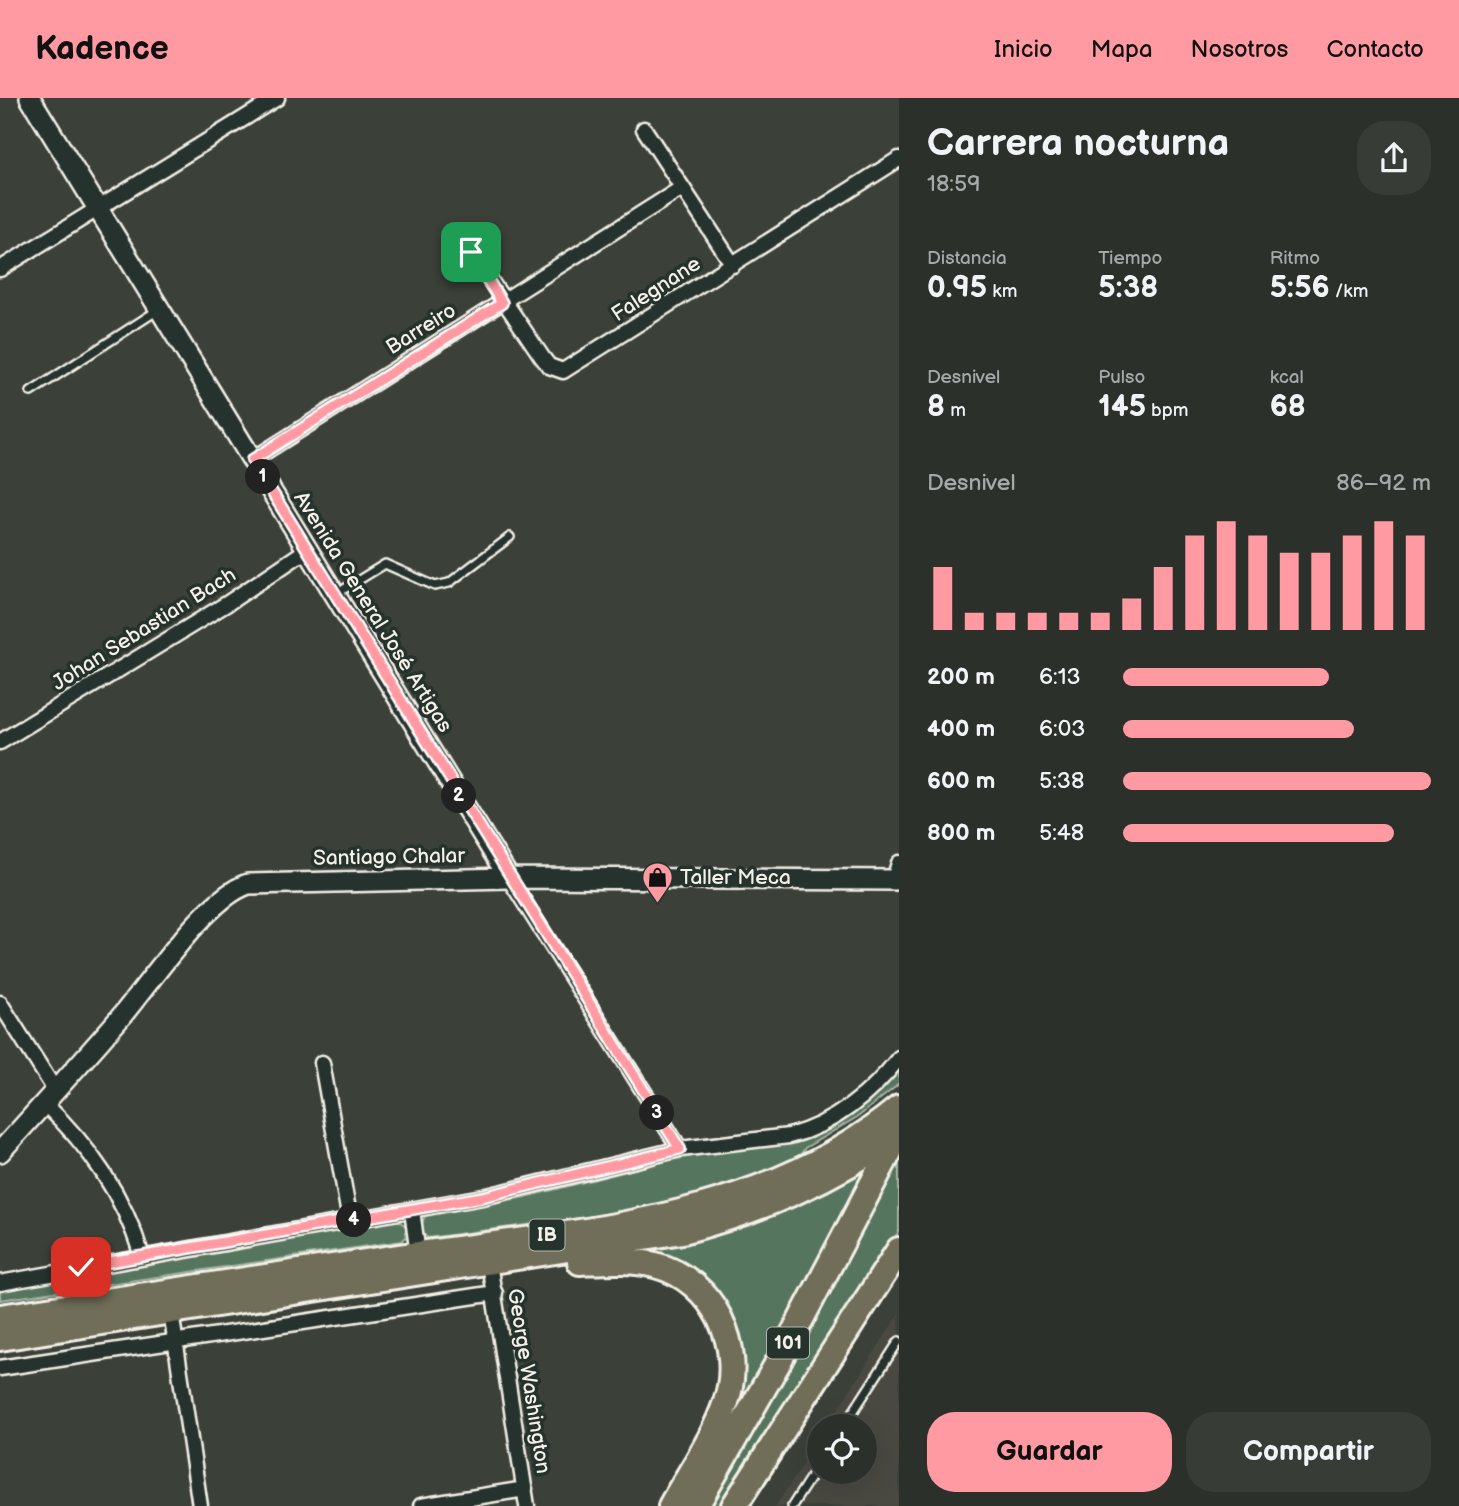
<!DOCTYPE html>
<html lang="es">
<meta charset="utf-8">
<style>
body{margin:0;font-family:"Balsamiq Sans",sans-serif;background:#383c37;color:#f1f3f6;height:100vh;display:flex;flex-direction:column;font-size:26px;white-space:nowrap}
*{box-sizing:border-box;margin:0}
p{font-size:23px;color:#a6a9a9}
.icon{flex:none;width:38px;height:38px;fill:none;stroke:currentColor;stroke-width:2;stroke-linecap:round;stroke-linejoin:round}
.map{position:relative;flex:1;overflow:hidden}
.details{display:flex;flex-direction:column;background:#2c302b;width:560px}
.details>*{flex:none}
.fabs{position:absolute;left:807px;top:1316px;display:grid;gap:14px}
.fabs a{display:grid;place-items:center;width:70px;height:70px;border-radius:50%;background:#2c302b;box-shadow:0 7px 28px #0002,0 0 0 2px #484b47;font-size:35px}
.pin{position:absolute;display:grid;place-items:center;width:60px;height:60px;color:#fff;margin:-30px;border-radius:14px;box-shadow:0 4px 10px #0006}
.km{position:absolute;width:35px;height:35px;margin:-18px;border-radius:50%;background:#222;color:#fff;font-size:19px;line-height:35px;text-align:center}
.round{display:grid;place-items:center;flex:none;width:74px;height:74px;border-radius:28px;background:#383c37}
.head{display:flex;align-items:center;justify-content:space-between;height:119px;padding:0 28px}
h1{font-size:38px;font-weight:800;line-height:52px}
.metrics{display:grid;grid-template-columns:repeat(3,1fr);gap:10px;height:119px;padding:7px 28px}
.metrics div{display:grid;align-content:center}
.metrics b{font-size:30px;font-weight:800}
.metrics small{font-size:19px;font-weight:400}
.metrics p{font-size:19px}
.chart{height:196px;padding:14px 28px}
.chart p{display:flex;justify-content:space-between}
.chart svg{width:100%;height:126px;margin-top:7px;stroke:#ff9aa2;stroke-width:6}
.button{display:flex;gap:14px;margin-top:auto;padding:14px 28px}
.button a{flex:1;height:80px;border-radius:28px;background:#ff9aa2;color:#111;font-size:28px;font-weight:800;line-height:80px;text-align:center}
.button a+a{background:#383c37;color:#f1f3f6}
ul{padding:0 28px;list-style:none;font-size:23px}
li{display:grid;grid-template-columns:112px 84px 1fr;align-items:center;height:52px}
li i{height:18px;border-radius:9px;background:#ff9aa2}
header{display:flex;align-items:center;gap:42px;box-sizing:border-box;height:98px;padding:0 35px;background:#ff9aa2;color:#111}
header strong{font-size:33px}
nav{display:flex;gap:38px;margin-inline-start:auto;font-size:24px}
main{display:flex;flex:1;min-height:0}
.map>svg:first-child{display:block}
.built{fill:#494a42}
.green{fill:#56755e;stroke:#a5b3a3;stroke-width:2}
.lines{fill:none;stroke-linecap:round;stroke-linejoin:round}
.lane-casing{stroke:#f4f1e8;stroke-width:12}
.street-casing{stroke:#f4f1e8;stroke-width:19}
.secondary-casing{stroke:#f4f1e8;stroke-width:24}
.highway-casing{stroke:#f4f1e8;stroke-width:30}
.lane{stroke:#26332d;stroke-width:7}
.street{stroke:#26332d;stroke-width:14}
.secondary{stroke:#26332d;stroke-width:19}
.highway{stroke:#706e59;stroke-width:24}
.route-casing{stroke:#fff;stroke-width:14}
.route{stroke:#ff9aa2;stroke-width:9}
.labels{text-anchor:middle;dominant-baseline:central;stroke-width:7;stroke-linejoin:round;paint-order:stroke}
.shield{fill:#26332d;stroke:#b6b8b0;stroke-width:2}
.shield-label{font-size:19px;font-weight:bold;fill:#f4f1e8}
.street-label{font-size:21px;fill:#f4f1e8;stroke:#26332d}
.poi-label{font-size:21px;fill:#f4f1e8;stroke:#26332d;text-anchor:start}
</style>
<header>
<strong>Kadence</strong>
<nav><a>Inicio</a><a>Mapa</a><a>Nosotros</a><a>Contacto</a></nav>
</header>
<main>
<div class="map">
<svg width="899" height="1408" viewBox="0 0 899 1408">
<rect width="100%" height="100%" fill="#3b4039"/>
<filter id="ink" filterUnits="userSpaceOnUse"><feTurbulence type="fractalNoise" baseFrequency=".0143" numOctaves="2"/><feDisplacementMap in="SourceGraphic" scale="14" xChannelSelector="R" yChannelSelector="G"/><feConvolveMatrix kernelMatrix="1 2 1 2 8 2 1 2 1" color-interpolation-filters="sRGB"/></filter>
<g filter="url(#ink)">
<path class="built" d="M899,1216V1408H776L819,1341V1374H864V1328H827Z"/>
<path class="green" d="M899,969V986L859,1018L805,1050L798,1061L738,1087L654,1110L428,1140L423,1136L421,1128L425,1118L525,1099L670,1062L800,1039Z
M899,1057V1133L723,1408H707Z
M871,1065L747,1298L691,1383L736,1229L621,1153C664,1146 711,1142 752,1126C795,1111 832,1088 871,1065Z
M398,1122L407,1129V1138L402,1143L0,1202V1193L191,1157Z"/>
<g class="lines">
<defs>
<path id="lane" d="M31,294L158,212
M336,496L385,466L435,488L449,485L510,439
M844,1328L899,1243
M792,1408L819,1366"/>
<path id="street" d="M644,31L733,167
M471,154L542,259L549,268L563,273L899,61
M0,171L277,0
M252,362L682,90
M0,644L228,505L308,451
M509,780L680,1051
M894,782L899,765
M0,905L55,992
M322,965L350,1123
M44,1005C90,1049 123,1096 142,1158
M412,1112L418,1157
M489,1165L527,1408
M0,1185L483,1099L680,1051L789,1038C833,1027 872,995 899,960
M171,1214L200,1408
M0,1270L495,1195
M421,1408L525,1391"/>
<path id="secondary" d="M30,0L509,780
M0,1054C40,1010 80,966 119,921C150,885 206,800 248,786L509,780L899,782"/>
<path id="highway" d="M580,1164C606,1163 631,1161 655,1167C714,1182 745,1249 726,1304C714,1340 690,1374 671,1408
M0,1219C133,1199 266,1179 398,1159C570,1134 760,1126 899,1010
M0,1240L683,1133C762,1112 832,1082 899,1034
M696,1408L779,1263L898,1037
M734,1408L899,1152"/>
</defs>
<use href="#lane" class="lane-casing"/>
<use href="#street" class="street-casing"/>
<use href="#secondary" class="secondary-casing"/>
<use href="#highway" class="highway-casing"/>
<use href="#lane" class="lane"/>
<use href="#street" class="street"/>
<use href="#secondary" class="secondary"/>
<use href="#highway" class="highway"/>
</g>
</g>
<g class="lines" filter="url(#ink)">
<defs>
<path id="route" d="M81,1169L482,1099L680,1051L252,362L502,205L471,154"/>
</defs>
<use href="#route" class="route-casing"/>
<use href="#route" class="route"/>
</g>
<defs>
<symbol id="shop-pin" viewBox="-11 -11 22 30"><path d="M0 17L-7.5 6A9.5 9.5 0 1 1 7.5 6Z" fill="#ff9aa2" stroke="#26332d"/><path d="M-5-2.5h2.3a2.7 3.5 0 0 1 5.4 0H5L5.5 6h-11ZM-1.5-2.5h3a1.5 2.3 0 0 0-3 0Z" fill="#111"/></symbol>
</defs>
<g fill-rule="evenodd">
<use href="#shop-pin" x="640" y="762" width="35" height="47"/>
</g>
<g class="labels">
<g class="shield">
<rect x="529.5" y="1121.5" width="35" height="31" rx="5"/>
<rect x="767" y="1229.5" width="42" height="31" rx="5"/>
</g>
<g class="shield-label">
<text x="547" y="1137">IB</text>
<text x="788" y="1245">101</text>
</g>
<g class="street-label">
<text transform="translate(656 191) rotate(-33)">Falegnane</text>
<text transform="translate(421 231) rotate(-32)">Barreiro</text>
<text transform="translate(373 514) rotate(58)">Avenida General José Artigas</text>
<text transform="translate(144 531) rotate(-32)">Johan Sebastian Bach</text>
<text transform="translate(389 759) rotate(-1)">Santiago Chalar</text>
<text transform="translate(529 1283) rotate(81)">George Washington</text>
</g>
<g class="poi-label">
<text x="680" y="779">Taller Meca</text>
</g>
</g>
</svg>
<div class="fabs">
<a><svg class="icon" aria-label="locate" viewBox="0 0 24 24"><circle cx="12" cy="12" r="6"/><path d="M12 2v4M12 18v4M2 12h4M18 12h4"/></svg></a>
</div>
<div class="pin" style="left:471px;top:154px;background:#1e9e55"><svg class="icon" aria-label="arrive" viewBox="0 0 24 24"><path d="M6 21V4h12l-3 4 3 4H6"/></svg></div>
<div class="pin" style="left:81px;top:1169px;background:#d93025"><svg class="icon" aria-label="check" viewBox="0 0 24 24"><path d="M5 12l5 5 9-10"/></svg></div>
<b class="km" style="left:263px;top:379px">1</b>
<b class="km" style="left:459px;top:698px">2</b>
<b class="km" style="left:657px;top:1015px">3</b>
<b class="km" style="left:354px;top:1122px">4</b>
</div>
<section class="details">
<div class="head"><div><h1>Carrera nocturna</h1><p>18:59</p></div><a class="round"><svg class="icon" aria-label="share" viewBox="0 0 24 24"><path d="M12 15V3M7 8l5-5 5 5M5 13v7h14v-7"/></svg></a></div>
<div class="metrics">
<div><p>Distancia</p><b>0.95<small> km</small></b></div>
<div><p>Tiempo</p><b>5:38</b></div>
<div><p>Ritmo</p><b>5:56<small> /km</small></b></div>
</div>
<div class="metrics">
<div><p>Desnivel</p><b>8<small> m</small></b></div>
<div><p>Pulso</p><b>145<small> bpm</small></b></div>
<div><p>kcal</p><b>68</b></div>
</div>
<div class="chart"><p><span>Desnivel</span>86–92 m</p>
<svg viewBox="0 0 160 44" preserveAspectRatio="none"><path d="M5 44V22M15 44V38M25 44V38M35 44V38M45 44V38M55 44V38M65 44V33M75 44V22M85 44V11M95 44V6M105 44V11M115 44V17M125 44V17M135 44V11M145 44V6M155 44V11"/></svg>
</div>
<ul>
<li><b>200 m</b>6:13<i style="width:67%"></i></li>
<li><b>400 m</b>6:03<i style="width:75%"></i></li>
<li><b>600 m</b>5:38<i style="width:100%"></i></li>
<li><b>800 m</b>5:48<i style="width:88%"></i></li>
</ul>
<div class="button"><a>Guardar</a><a>Compartir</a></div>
</section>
</main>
